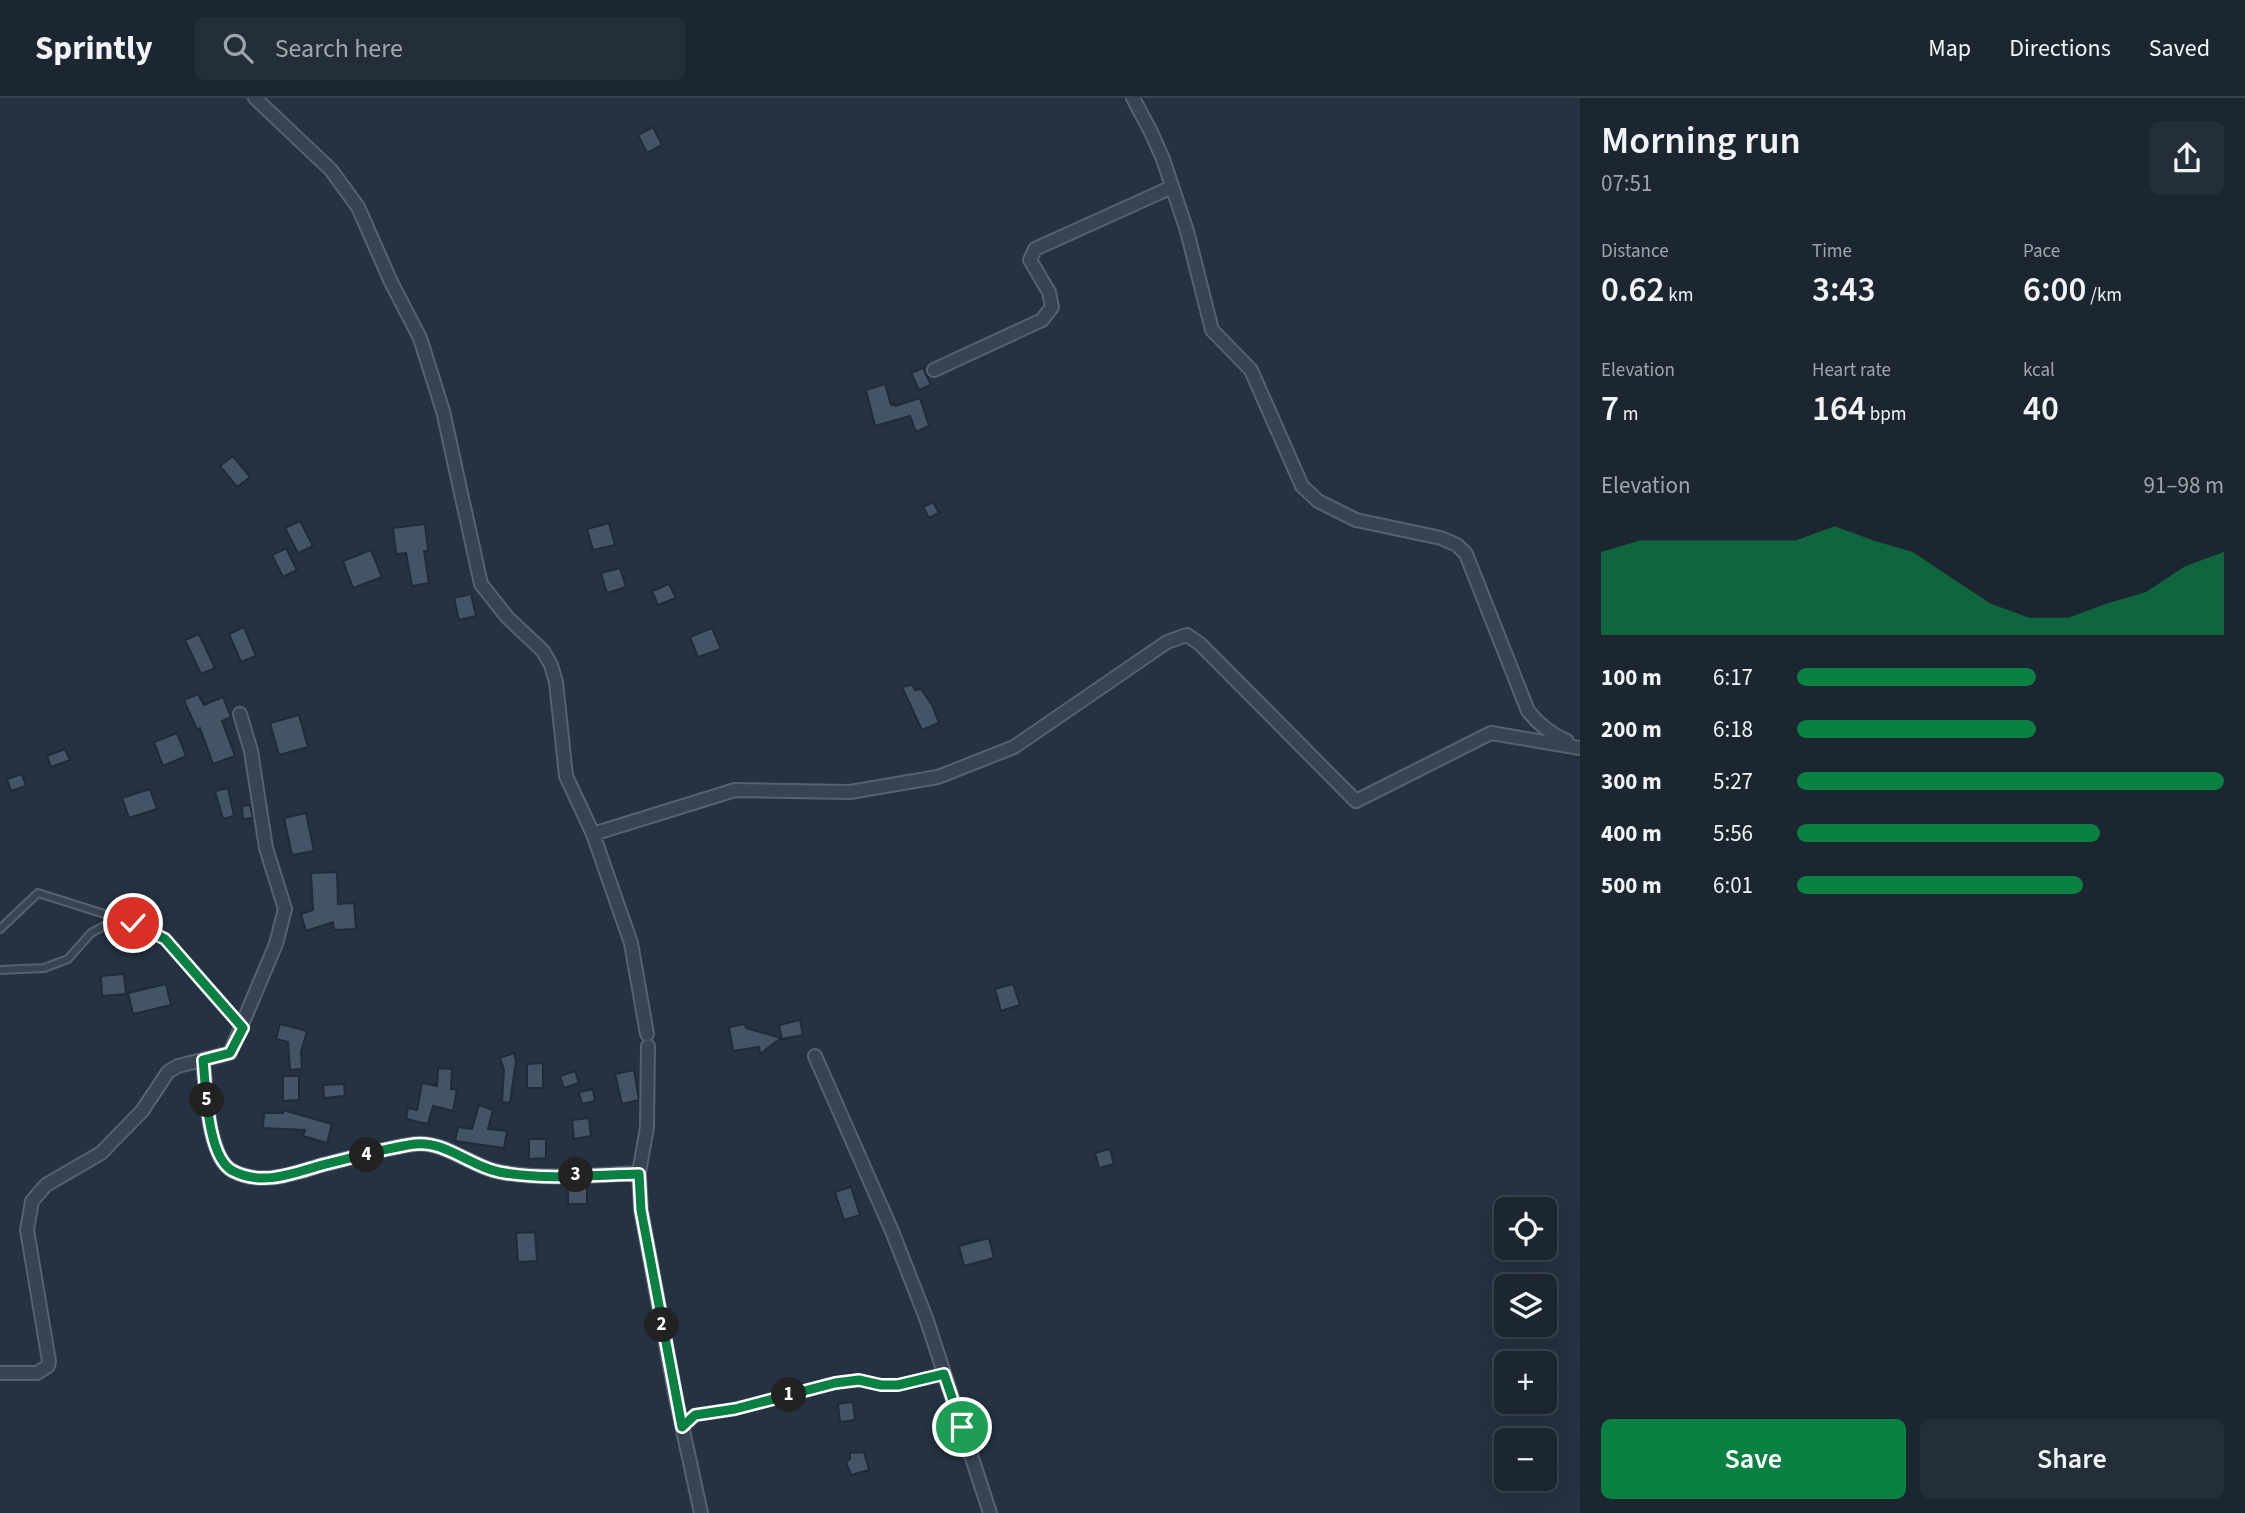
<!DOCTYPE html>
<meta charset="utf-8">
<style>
body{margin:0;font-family:"Source Sans 3",sans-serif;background:#242e39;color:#f1f3f6;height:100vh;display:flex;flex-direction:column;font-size:26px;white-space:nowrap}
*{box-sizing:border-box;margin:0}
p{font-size:23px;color:#a0a5ab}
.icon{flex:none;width:38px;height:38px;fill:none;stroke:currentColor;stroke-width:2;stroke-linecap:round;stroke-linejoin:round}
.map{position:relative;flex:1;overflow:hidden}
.panel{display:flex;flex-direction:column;background:#1b2631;width:665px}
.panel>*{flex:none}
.buttons{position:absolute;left:1494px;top:1099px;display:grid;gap:14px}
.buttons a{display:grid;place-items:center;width:63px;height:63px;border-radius:10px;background:#1b2631;box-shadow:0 7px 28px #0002,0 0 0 2px #39434d;font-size:35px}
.pin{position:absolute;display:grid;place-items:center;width:60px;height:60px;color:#fff;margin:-30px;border:4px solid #fff;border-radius:50%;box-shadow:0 2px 7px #0007}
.km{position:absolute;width:35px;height:35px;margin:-18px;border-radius:50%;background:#222;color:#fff;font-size:19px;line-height:35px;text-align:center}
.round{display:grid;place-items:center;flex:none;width:74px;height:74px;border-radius:10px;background:#242e39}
.overview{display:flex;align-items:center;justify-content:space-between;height:119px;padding:0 21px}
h1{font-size:38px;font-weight:600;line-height:52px}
.metrics{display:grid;grid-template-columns:repeat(3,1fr);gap:10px;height:119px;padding:7px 21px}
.metrics div{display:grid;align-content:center}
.metrics b{font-size:35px;font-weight:600}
.metrics small{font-size:19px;font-weight:400}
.metrics p{font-size:19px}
.chart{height:196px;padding:14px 21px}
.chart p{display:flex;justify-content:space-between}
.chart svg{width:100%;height:126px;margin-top:7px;fill:#0b8043;opacity:.7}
.primary-button{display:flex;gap:14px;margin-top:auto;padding:14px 21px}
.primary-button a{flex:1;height:80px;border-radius:10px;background:#0b8043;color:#fff;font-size:28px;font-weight:600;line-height:80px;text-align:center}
.primary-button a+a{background:#242e39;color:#f1f3f6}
ul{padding:0 21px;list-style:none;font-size:23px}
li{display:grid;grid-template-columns:112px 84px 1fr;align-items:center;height:52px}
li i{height:18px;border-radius:9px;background:#0b8043}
header{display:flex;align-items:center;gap:42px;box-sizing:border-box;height:98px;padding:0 35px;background:#1b2631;border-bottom:2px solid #39434d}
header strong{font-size:33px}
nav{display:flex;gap:38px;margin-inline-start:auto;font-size:24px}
.search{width:490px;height:63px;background:#242e39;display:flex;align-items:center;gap:18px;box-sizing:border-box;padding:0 24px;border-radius:10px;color:#a0a5ab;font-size:26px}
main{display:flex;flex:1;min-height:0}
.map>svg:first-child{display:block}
.building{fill:#445465;stroke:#1f2b38;stroke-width:2}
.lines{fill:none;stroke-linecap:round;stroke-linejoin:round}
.service-casing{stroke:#56616e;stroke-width:10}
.minor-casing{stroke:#56616e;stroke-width:16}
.path{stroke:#445d5f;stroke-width:2.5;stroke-dasharray:5 5;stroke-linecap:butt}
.service{stroke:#384451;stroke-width:6}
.minor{stroke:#384451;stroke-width:12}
.route-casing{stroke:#fff;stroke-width:14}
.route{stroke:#0b8043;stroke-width:9}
</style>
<header>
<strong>Sprintly</strong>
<div class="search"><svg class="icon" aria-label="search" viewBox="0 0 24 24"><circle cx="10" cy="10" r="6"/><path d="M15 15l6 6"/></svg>Search here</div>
<nav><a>Map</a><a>Directions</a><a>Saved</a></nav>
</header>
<main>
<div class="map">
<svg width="1580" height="1415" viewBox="0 0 1580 1415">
<rect width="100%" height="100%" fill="#243241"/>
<path class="building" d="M653,29L662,47L647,55L638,37Z
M923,270L931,287L919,292L911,275Z
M885,286L891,307L894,306L895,308L920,300L929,328L916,334L910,318L875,328L866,292Z
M233,358L250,379L237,389L220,368Z
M933,404L939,415L929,420L923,409Z
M300,423L313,448L298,455L285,430Z
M609,425L615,447L593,452L587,431Z
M425,426L428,453H424L429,485L412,488L406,455L396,456L393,430Z
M286,450L297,472L283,479L272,457Z
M371,452L382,479L353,490L343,463Z
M620,470L626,489L607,495L601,475Z
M669,486L676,500L658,507L652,493Z
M471,496L476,518L459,522L454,500Z
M244,529L256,558L241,564L229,536Z
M712,530L721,551L698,559L690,539Z
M199,536L215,570L201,576L185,542Z
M912,587L915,592L921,591L932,607L939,625L922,632L902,589Z
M198,596L204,607L223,599L231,619L222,623L235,658L213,666L200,630L197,632L184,602Z
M299,617L308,649L279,657L270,625Z
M177,635L186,658L163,668L154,644Z
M65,651L70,662L51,669L47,658Z
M22,676L26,688L11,693L7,681Z
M228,690L234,718L223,721L215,693Z
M150,691L157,711L129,720L122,700Z
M250,707L253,720L243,721L242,708Z
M306,715L314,753L292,757L284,720Z
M337,774L338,806L354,805L356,831L334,832L333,824L306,833L301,816L313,812L311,775Z
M124,876L126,896L102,898L101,878Z
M166,886L171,907L133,916L128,895Z
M1013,886L1020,907L1001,913L995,891Z
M800,922L803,937L782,941L779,927Z
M280,926L307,933L301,954L302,971L290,972L288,944L276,941Z
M745,926L746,930L781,940L760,956L759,949L733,953L729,929Z
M514,955L516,963L510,1005L502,1004L504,972L500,960Z
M543,965V990H527V966Z
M438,970L452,971L451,991L457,992L453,1013L433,1008L428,1026L406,1021L408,1010L417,1012L422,985L437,988Z
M634,972L639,1002L622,1006L615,976Z
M575,973L579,985L564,990L560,978Z
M283,978H299V1002L283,1003Z
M344,986L345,998L324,1000L323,987Z
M593,991L595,1003L582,1006L579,994Z
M479,1007L493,1012L488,1031L507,1033L504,1050L455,1043L458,1029L472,1031Z
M283,1012L332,1026L327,1045L303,1038L305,1032L263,1030L264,1015H283Z
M589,1020L591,1038L574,1041L572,1022Z
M529,1041H546V1060L529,1061Z
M1110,1051L1114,1066L1099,1070L1095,1055Z
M568,1087H587V1106H568Z
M851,1089L860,1117L844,1122L835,1094Z
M535,1134L537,1163L518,1164L516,1135Z
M989,1140L994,1160L964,1168L959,1148Z
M853,1304L855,1322L840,1324L838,1306Z
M864,1354L869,1372L851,1377L846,1364L850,1361V1355Z"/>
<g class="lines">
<defs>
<path id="service" d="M0,831L38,795L133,825L165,841L241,928
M0,872L44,870L68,861L91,835L104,828L128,826"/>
<path id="minor" d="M255,0L331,72L358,109L391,184L420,240L443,313L481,486L507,519L543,553L551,567L556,584L566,678L593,736L631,845L647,936
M1133,0L1151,34L1163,61L1187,133L1212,232L1251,272L1302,388L1318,403L1356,422L1441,440L1457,447L1466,456L1528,613C1539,627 1550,636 1567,643
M934,272L1042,222L1052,209L1049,194L1030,162L1035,151L1172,89
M593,736L735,692L850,694L938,679L1014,649L1167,544L1187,537L1200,546L1356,703L1491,635L1580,650
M648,948L647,1029L639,1075L641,1112L676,1300L701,1415
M815,958L892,1133L926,1220L990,1415
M203,962C206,989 207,1060 233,1073C264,1089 296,1074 326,1066C355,1059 385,1050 415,1046C445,1042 473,1071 505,1075C549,1082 594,1077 639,1075
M0,1275H37L48,1268L49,1263L27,1132L32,1103L46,1087L101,1055L142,1013L168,974L178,968L230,955L276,846L285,811L266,750L251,653L240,616"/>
</defs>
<use href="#service" class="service-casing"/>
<use href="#minor" class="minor-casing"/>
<path class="path" d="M692,1319L852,1282L881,1287H898L931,1279"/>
<use href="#service" class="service"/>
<use href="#minor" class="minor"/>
</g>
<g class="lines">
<defs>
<path id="route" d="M133,825L165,841L243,930L230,955L203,962C206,989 207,1060 233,1073C264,1089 296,1074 326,1066C355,1059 386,1050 415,1046C445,1042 473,1071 505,1075C549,1082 594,1077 639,1076L641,1112L682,1329L695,1317L735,1311L835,1285L859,1282L881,1287H898L944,1276L962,1329"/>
</defs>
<use href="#route" class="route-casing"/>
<use href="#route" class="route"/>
</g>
</svg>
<div class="buttons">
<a><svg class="icon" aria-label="locate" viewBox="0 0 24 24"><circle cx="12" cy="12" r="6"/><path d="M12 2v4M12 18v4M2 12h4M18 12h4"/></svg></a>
<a><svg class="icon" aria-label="layers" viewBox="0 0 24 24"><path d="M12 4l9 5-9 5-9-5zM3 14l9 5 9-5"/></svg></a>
<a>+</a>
<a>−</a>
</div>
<div class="pin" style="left:962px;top:1329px;background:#1e9e55"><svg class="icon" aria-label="arrive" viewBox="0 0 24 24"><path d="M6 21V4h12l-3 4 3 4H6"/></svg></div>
<div class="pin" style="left:133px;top:825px;background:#d93025"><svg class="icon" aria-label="check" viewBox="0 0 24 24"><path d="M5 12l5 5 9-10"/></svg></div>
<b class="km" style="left:789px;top:1297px">1</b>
<b class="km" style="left:662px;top:1227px">2</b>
<b class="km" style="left:576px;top:1077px">3</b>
<b class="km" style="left:367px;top:1057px">4</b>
<b class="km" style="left:207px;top:1002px">5</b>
</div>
<section class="panel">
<div class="overview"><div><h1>Morning run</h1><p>07:51</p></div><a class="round"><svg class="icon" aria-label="share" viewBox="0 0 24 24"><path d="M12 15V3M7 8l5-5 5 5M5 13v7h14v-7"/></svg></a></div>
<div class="metrics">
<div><p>Distance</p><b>0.62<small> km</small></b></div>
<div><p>Time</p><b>3:43</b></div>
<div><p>Pace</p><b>6:00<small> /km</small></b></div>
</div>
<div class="metrics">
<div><p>Elevation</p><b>7<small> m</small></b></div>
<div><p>Heart rate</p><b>164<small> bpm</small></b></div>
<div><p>kcal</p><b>40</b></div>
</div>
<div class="chart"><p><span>Elevation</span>91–98 m</p>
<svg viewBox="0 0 160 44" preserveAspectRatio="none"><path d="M0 44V15L10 11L20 11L30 11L40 11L50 11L60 6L70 11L80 15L90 24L100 33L110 38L120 38L130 33L140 29L150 20L160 15V44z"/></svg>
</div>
<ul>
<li><b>100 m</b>6:17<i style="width:56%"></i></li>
<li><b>200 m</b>6:18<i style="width:56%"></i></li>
<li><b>300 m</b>5:27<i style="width:100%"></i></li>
<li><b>400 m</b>5:56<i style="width:71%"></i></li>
<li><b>500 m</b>6:01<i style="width:67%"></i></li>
</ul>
<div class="primary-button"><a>Save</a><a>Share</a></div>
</section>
</main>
